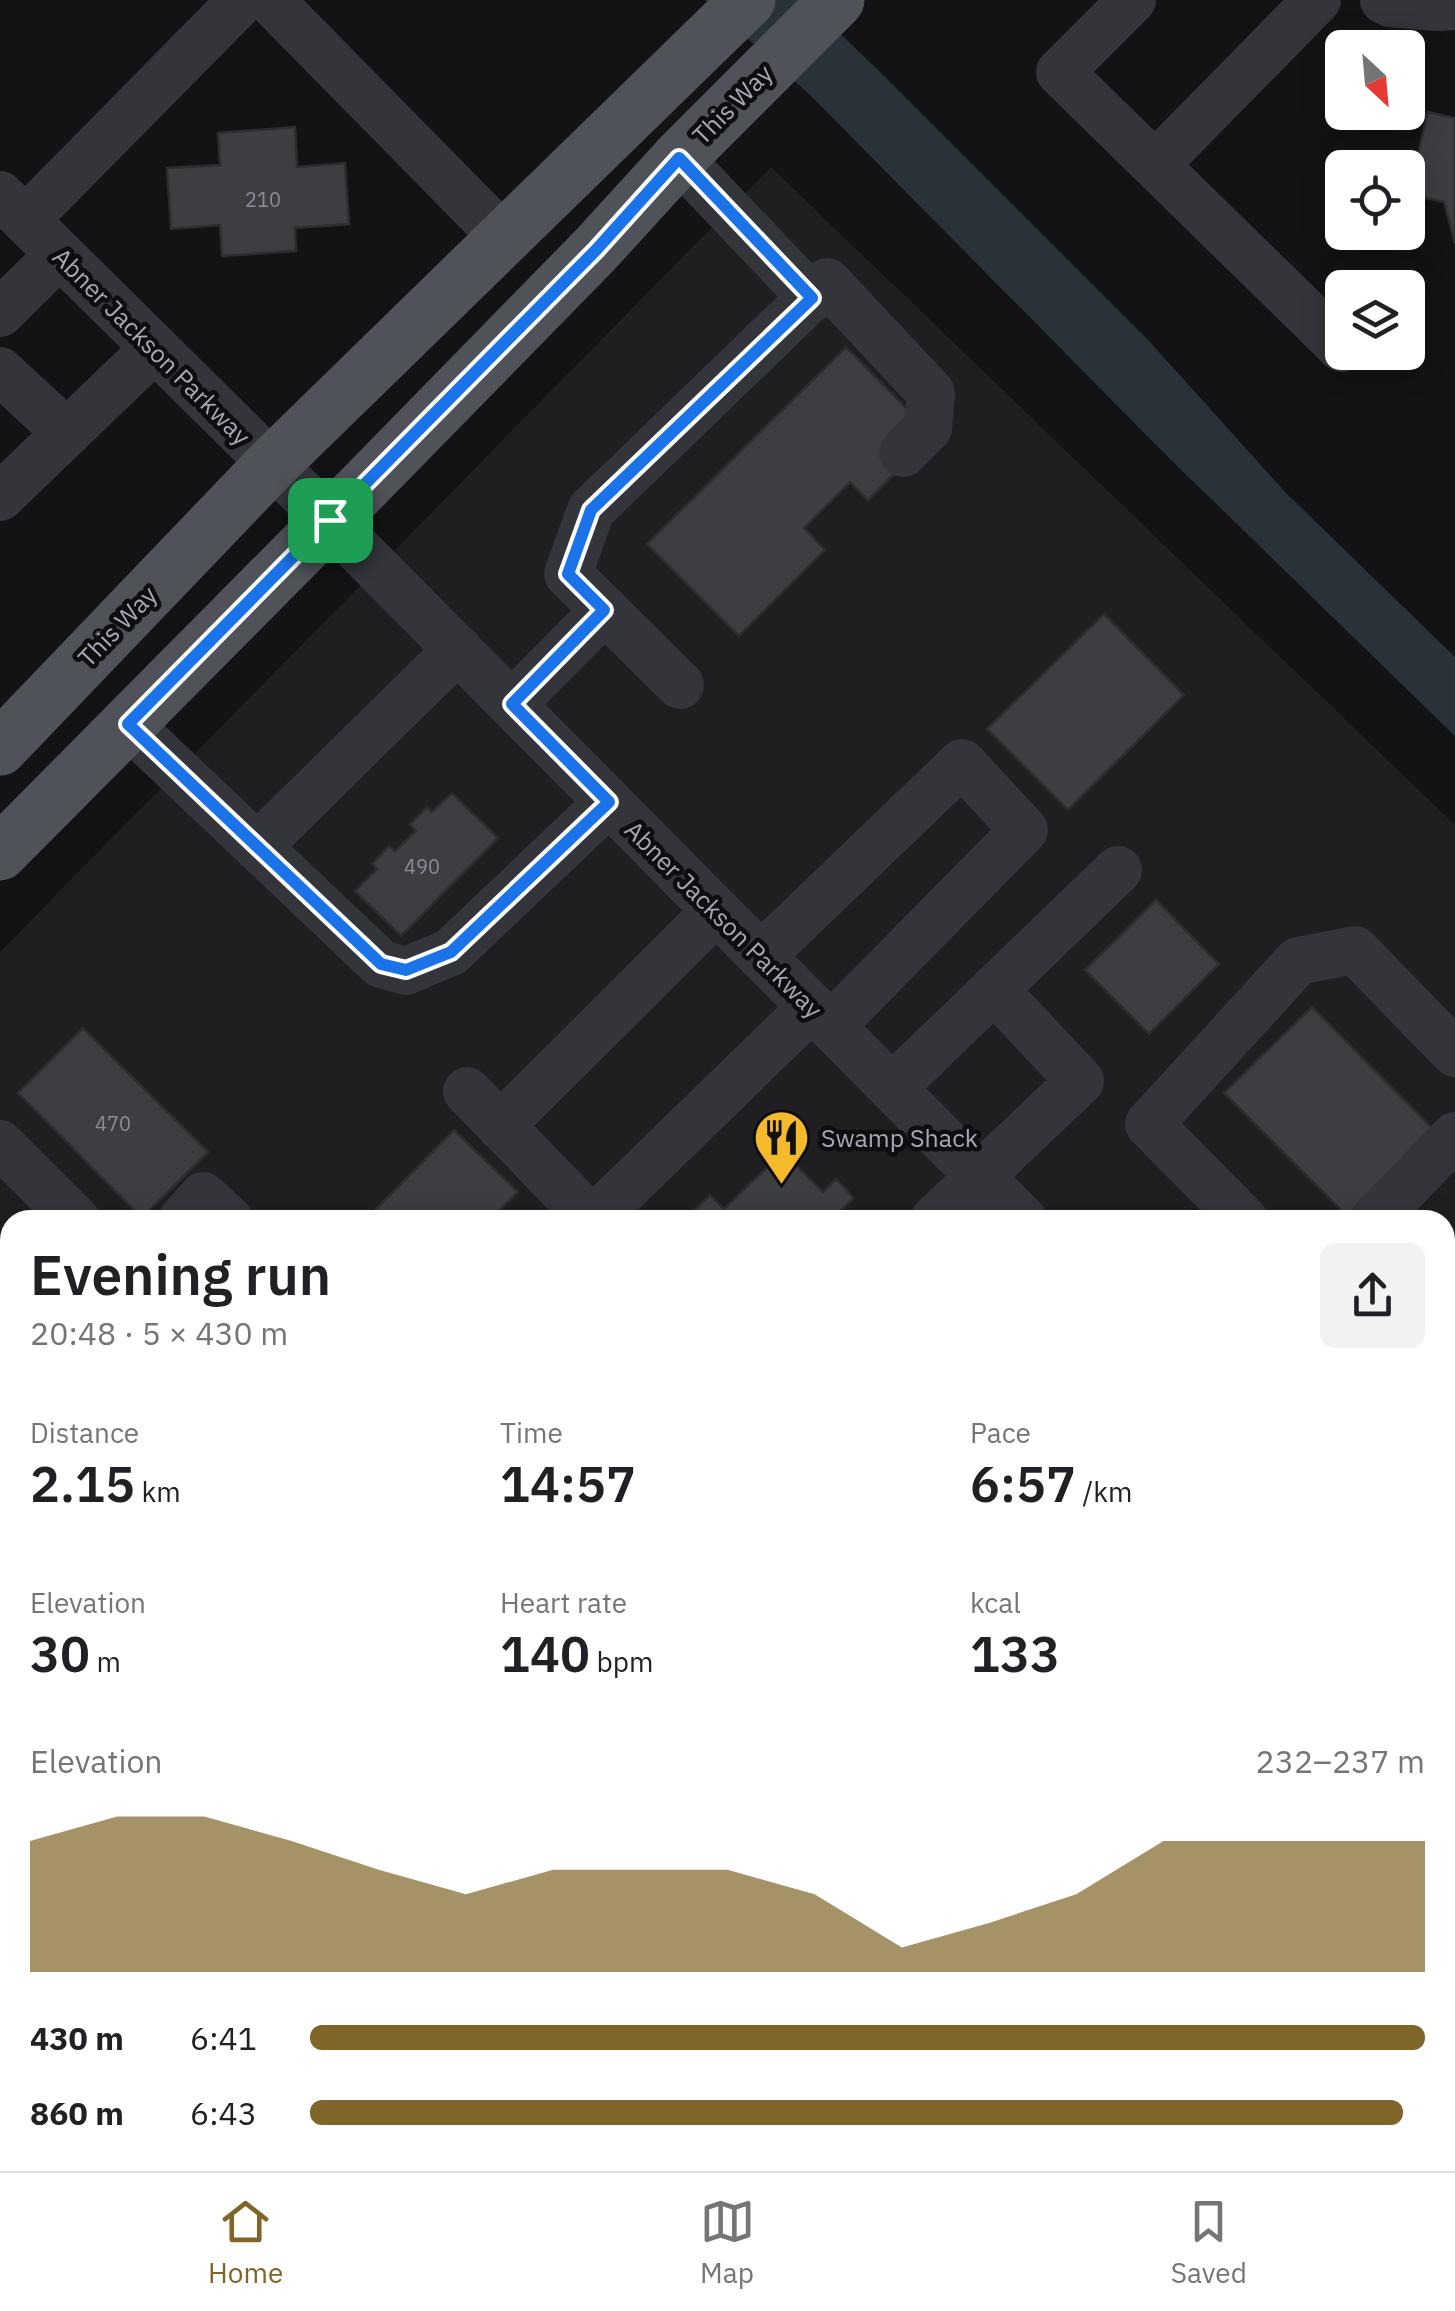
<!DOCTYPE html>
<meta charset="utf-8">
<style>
body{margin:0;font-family:"IBM Plex Sans",sans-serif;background:#f2f2f2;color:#202124;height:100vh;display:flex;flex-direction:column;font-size:38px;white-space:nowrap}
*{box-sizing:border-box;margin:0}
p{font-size:32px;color:#757577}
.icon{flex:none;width:55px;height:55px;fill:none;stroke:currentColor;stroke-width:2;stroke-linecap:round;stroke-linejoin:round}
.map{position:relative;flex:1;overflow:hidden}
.side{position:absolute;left:0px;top:1210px;width:1455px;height:962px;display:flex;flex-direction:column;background:#fff;border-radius:30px 30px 0 0;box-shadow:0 5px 25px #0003}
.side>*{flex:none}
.needle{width:65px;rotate:154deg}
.buttons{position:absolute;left:1325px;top:30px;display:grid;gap:20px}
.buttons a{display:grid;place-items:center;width:100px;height:100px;border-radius:15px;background:#fff;box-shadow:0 5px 25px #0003;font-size:50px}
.pin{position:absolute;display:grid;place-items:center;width:85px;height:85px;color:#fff;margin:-42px;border-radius:20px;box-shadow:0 5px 15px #0006}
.round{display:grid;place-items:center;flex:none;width:105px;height:105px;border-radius:15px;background:#f2f2f2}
.head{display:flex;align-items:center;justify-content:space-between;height:170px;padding:0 30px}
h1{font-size:55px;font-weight:600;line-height:75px}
.metrics{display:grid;grid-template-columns:repeat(3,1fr);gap:15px;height:170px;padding:10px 30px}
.metrics div{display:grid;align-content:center}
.metrics b{font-size:50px;font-weight:600}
.metrics small{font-size:28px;font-weight:400}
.metrics p{font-size:28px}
.chart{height:280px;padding:20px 30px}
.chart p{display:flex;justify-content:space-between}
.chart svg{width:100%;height:180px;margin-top:10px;fill:#806528;opacity:.7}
ul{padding:0 30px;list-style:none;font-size:32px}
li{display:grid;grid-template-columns:160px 120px 1fr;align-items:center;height:75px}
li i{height:25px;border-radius:12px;background:#806528}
.tab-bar{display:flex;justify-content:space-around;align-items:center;height:140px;border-top:2px solid #e0e0e0;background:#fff;font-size:28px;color:#757577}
.tab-bar a{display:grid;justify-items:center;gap:5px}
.tab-bar .on{color:#806528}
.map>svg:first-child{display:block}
.built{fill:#1f1f22;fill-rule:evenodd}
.water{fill:#293239}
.building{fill:#3d3e42;stroke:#2d2d31;stroke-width:2.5}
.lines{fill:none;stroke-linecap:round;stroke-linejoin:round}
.minor{stroke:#34353a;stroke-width:48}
.major{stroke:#505259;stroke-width:55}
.route-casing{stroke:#fff;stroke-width:20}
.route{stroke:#1a73e8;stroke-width:12}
.labels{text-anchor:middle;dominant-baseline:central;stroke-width:9;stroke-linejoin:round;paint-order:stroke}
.number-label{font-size:20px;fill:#8b8e99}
.street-label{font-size:25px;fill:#a5a9b6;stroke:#0e0e10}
.poi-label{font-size:25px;fill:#a5a9b6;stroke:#0e0e10;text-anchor:start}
</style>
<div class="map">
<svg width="1455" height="2171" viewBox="0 0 1455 2171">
<rect width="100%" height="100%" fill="#131315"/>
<path class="built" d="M771,167L1455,825V2171H0V952ZM10,1220H1445V2162H10Z"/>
<path class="water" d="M705,0H805L875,67L1150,342L1286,493L1455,657V736L1167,456L810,95Z"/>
<path class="building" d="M1428,112L1455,118V243L1444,202L1408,194Z
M295,127L297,167L345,163L349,224L295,228L296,251L222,256L220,225L171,229L167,168L220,165L218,133Z
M846,347L915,417L902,466L868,500L850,482L804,528L825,550L739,636L647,544Z
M1104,614L1184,695L1068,810L987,729Z
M452,793L498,838L401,936L355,891L377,869L372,864L389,846L395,851L416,831L410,824L427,807L432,812Z
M1156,900L1219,964L1149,1034L1085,970Z
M1312,1007L1434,1130L1347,1216L1224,1093Z
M83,1028L208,1152L142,1218L18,1093Z
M454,1130L518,1192L490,1220H365Z
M783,1152L823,1192L836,1179L854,1198L831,1220H684L710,1195L724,1209Z
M0,1381L10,1392V1466L0,1475Z
M0,1506L10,1517V1575L4,1580L0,1576Z
M1455,1946V2114L1445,2104V1956Z
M429,2162H1085L1094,2171H438Z"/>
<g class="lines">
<path class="minor" d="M270,0L504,238
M1132,0L1060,72L1342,348
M1384,0L1390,3L1437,7L1455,6
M679,158L812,298
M1155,165L1317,0
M0,195L330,521L1023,1220
M25,220L242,0
M0,313L60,254
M0,371L67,433
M0,497L155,348
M680,685L568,574L591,510L827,282L931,393L928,428L903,453
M512,704L605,610
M128,724L381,964L406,971L451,952L609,802
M257,847L458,649
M761,956L962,763L1024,830L831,1026
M892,1088L1118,870
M467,1091L592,1220
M500,1126L716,911
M0,1144L76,1220
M182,1220L203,1196L229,1220
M593,1220L812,1007
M934,1220L1080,1081L994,989
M1244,1220L1149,1124L1298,961L1355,950L1455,1053
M1374,1220L1455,1136
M1445,1266L1455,1276
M0,1294L10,1304
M1445,1393L1455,1402
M0,1614L10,1604
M1445,1637L1455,1647
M0,1678L10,1687
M1445,1741L1455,1731
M0,1869L10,1879
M1445,1894L1455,1884
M0,2089L10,2078
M340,2162L349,2171
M1243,2162L1251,2171
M0,2166L10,2156
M142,2171L150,2162
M274,2171L282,2162"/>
<path class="major" d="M0,748L272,464L748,0
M0,853L369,481L595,250L679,158L837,0"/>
</g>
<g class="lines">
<defs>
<path id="route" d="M679,158L812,298L591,510L568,574L604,610L512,704L609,802L451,952L406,970L381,964L128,724L596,250Z"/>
</defs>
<use href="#route" class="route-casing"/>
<use href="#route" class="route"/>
</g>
<defs>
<symbol id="restaurant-pin" viewBox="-11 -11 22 30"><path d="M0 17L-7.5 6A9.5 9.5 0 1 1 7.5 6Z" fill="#f5b92c" stroke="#0e0e10"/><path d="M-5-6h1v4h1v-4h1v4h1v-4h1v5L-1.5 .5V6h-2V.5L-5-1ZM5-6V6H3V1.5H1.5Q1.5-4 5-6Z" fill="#111"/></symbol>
</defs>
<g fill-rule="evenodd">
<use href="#restaurant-pin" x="750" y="1106" width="63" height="86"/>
</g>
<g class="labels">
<g class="number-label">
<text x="263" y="199">210</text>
<text x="422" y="866">490</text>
<text x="113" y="1123">470</text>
</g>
<g class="street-label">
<text transform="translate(732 104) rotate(-45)">This Way</text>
<text transform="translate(152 346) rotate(45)">Abner Jackson Parkway</text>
<text transform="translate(117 626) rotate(-46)">This Way</text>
<text transform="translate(724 919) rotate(45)">Abner Jackson Parkway</text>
</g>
<g class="poi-label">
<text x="821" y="1137">Swamp Shack</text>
</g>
</g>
</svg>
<div class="buttons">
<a><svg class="needle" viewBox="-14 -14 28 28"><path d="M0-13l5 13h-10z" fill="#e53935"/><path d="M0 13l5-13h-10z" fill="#757577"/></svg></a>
<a><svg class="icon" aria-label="locate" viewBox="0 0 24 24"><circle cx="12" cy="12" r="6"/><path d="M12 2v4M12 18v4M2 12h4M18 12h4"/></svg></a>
<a><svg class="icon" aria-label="layers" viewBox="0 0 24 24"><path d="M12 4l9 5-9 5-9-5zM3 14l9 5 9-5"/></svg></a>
</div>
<div class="pin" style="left:330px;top:520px;background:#1e9e55"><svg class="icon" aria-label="arrive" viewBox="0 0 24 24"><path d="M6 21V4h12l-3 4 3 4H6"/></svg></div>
<section class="side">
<div class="head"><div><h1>Evening run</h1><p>20:48 · 5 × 430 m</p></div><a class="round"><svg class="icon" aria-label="share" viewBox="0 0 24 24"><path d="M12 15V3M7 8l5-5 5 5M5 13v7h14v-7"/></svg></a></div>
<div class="metrics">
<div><p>Distance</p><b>2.15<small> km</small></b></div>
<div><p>Time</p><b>14:57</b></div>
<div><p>Pace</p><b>6:57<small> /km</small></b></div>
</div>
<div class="metrics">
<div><p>Elevation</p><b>30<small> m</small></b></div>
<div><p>Heart rate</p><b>140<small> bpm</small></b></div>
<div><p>kcal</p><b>133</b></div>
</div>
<div class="chart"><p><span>Elevation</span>232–237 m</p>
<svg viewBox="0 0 160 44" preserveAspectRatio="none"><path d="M0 44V12L10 6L20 6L30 12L40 19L50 25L60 19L70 19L80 19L90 25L100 38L110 32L120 25L130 12L140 12L150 12L160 12V44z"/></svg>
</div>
<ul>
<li><b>430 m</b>6:41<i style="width:100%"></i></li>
<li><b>860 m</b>6:43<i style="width:98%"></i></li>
</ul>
</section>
</div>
<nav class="tab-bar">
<a class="on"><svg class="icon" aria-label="home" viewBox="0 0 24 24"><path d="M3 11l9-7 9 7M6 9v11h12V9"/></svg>Home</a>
<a><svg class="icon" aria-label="map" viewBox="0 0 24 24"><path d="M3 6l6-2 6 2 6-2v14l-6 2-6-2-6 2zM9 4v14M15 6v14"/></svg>Map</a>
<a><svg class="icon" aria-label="saved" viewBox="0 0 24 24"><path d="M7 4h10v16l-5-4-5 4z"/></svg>Saved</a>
</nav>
